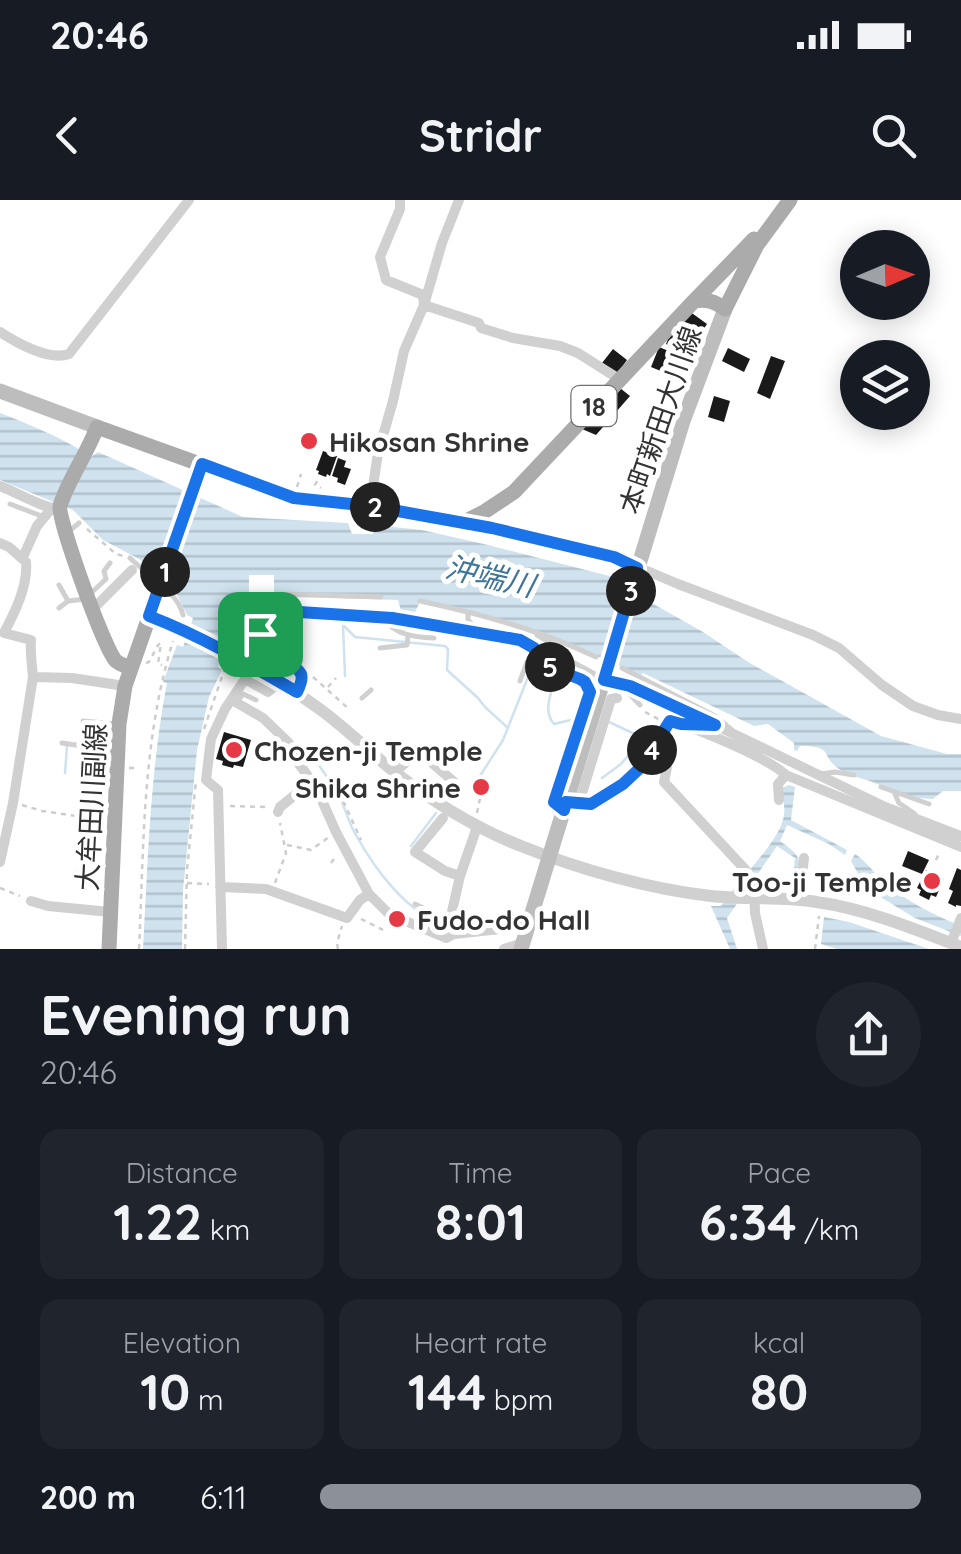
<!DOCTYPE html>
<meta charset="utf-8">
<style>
body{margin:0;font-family:Quicksand,"Noto Sans JP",sans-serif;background:#20242c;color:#f1f3f6;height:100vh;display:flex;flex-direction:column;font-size:38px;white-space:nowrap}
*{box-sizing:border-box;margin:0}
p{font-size:32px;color:#9ea1a6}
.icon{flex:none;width:55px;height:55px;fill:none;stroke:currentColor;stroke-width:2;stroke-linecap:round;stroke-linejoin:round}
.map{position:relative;height:749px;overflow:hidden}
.sheet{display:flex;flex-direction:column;background:#171b24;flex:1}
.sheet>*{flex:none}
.needle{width:65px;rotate:88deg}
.fabs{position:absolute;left:840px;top:30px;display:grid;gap:20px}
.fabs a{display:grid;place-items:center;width:90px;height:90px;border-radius:50%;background:#171b24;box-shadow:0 5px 25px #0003;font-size:50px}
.pin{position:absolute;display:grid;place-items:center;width:85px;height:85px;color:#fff;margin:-42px;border-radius:20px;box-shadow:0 5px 15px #0006}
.km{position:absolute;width:50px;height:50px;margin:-25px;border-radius:50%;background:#222;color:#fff;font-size:28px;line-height:50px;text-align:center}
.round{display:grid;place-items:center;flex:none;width:105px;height:105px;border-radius:52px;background:#20242c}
.summary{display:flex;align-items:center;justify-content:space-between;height:170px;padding:0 40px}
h1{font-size:55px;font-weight:700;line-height:75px}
.figures{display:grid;grid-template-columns:repeat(3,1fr);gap:15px;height:170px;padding:10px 40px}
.figures div{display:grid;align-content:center;border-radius:20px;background:#20242c;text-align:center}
.figures b{font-size:50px;font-weight:700}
.figures small{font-size:28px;font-weight:400}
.figures p{font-size:28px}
ul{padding:0 40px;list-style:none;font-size:32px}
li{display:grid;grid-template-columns:160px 120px 1fr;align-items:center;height:75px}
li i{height:25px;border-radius:12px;background:#8c9099}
.status{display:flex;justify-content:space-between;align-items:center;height:70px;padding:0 50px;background:#171b24;direction:ltr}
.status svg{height:28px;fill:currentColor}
header{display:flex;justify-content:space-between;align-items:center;height:130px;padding:0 40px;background:#171b24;font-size:45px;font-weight:700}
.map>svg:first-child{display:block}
.water{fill:url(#water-rules)}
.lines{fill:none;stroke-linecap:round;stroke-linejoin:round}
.stream{stroke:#cfe2ee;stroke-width:2.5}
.building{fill:#1a1a1a}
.path{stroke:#cdcdcd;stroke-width:2.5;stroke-dasharray:5 5;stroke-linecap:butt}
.service{stroke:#d0d0d0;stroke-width:5}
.minor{stroke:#d0d0d0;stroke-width:10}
.tertiary{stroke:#d0d0d0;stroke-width:12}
.secondary{stroke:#bdbdbd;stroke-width:15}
.primary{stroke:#ababab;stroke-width:15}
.route-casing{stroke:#fff;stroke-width:20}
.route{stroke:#1a73e8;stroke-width:12}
.poi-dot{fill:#e63946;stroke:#fff;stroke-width:4}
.labels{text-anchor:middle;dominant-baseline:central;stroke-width:10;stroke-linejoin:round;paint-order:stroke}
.shield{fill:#fff;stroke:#707070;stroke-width:2.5}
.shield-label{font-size:25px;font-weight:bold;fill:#333}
.street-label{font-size:28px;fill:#333;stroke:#fff}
.poi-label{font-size:28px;font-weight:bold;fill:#333;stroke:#fff;text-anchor:start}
.water-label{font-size:30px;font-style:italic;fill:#3f7597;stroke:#fff}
</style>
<div class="status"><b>20:46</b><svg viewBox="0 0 49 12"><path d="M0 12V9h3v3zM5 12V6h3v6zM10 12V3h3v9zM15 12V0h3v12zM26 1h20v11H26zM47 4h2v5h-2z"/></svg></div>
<header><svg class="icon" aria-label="back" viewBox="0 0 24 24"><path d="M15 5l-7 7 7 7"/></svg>Stridr<svg class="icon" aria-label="search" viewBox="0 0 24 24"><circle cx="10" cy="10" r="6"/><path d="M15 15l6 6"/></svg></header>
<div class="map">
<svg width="961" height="749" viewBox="0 0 961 749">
<defs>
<pattern id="water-rules" width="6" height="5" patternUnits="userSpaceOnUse" patternTransform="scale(2.5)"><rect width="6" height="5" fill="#cfe2ee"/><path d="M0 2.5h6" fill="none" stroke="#b2c2cd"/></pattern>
</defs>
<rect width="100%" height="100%" fill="#fff"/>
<path class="water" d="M0,213C24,222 47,232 70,244C78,248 84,253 91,257L98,252L243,317L348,323L352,334H373L375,325L422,330L488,345L617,378L641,397L703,432L748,462L881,536L947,554H961V591H943L933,599C910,599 891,590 870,581C860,578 847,575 839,569C820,556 835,546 800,546L797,551L794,550V543L768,524L754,526L643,473L641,475L534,429L420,402L412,418L403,417L398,400L274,396V375H249V394L242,409L234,438L229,436L218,467L222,470L209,497L197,550L183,690L182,749H143C148,660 150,571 167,483L163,482L177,445L183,447L193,418L187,415L177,395L161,377L139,359L103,340L73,310L0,280Z
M789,585L795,587L791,620L847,650L845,655L829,644L787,625L780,641C806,660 800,659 795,690L788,689L793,678L795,658L777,646L727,718L737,749H730L711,706H721C737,681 775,647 783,620C786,610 783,598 782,588Z
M855,654C867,662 873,672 883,682C906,701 934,715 961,726V736L915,718L882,698L865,686L851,661Z
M824,717L849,722L929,749H837L821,744Z"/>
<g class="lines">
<path class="stream" d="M345,476L343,425L355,437L445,446L448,449L447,470L478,498L485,507L508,528
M556,476C552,491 542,511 554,524L575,519
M318,564C326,575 334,586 340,598C346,610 349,624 356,635C373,666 409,718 446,722
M65,573L67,546
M480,576L503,540L534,462
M602,578L621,564L643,538L607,521
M411,646L436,613"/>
</g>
<path class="building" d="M689,111L707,124L699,136L681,123Z
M672,129L700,140L693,156L666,144Z
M659,147L688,159L680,179L651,167Z
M728,148L750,159L744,172L722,161Z
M613,149L627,160L617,174L602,163Z
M771,156L785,161L770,199L757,193Z
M620,188L630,196L596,235L582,229Z
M714,196L730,201L724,222L708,217Z
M323,251L337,256L330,276L327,274L326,277L318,274L319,271L316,270Z
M338,258L346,261L344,267L351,269L345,285L337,282L338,278L332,276Z
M224,532L251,540L243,567L234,565L233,568L222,565L223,561L216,559Z
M908,651L929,660L922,674L902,666Z
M957,668L961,670V706L956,705V707L948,703L953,691L949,689Z
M926,670L930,672L931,670L944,679L936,697L931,695L929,700L919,695L921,690L917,688Z"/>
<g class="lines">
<path class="path" d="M317,281L315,285L321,288
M297,287L301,274
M87,329L116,354L124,356
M146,463L149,462L158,445L161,443L158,464L162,465
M313,477L349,509
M328,487L336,478
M645,512L660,520
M204,529L226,465
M129,568H138
M354,590L341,596L361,640
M22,605L42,611L102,620
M230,606L267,607
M477,613L480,598
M287,645L311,650L329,637
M936,660L940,651
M331,663L336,656
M74,671L100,676
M187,683L209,684
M275,683L286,653L280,623
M0,688L20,696
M361,719L383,730
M139,749C144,645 142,541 173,441
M185,749L187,670L196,581
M338,749L337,743L342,726
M815,749L819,716"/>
<path class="service" d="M10,304L44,317
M68,332L79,323
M130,358C147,375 178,392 183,415
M59,385L68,401
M90,394L106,379L104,371L110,363
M420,401C481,414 540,430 596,457
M59,408L68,401L86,399
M468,412V420L480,431
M383,419C397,435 413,437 434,438
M260,431L258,410L262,399L277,394L381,397
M537,435L555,446L558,454
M235,442L252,401L262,399
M292,442L279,432L273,436L274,445L295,461L294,464
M380,448L407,445L408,436
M622,468L715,516L732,530
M520,481L527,462L537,463
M623,487L640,505
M362,498L371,490
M237,502L243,494L256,500
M83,521L116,524
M62,543L103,549L115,553
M821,574L835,572L854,575
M881,587L929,604
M895,594L899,603L915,614
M415,704L449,721"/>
<path class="minor" d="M400,0V9L380,57L386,80L423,95L424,105L479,123L481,128L513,138L560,146L578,153L619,179
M0,132C17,143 49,161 69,154L189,0
M0,286C18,293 42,308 59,309
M370,306L378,253L393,201L404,151L424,105L442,43L459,0
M466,323L614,357L678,384L813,435L839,448L882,485L913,506L938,515L961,519
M0,343L9,347L26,362C28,386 15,412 4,433L31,440C30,453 32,464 33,477L13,603L0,662
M23,357L37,326L51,309
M93,409L132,370
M534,448L540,464L580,479L585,482L590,492L554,602L564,609
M33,477L72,478L125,486
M297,492L302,479L301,474L280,457L262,447C259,429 265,416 284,411L392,417L520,440L558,457L595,477L630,486L715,525L885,607L961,636
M232,500L263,518L288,542L298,558L299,564L316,587L336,632L369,694L389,714L446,738L454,734L529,726
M650,553L667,567L664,582L754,679L755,713L763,749
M395,572L411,558L423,555L454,582
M779,600L778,584L786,575
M566,602L591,604L623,585L640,569L670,521C698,529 765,556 786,575L961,647
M579,603L611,499L617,498
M278,612L280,607L311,582
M443,618L415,652L445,671L460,676
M220,687L266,689L347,718L360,700L369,694
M799,700L804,658
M31,701L48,706L110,712
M446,738L460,676L477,627
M951,743L961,718
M222,749L218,590L206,580L211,539L225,509L245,479L268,492L280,482
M504,749L523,743"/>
<path class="tertiary" d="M149,416C209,439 269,472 321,510C348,530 371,553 397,574C435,603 475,628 521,646C578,669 649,689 711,696C746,700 782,696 817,702C866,709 915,729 961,747"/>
<path class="secondary" d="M0,191L97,227
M521,749L683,221L725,109"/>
<path class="primary" d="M694,101L754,39
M130,468C126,466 119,464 116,461C105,451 57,318 60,306C67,282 88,252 97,227L294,298L370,306L462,323L484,312L514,292L694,101C707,99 714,101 725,109L757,45L790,0
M109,749L119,524L125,486L202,265"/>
</g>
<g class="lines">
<defs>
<path id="route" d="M202,264L294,298L370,306L492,328L614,357L637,368L604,480L630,486L715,525L681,524L670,521L640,568L623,584L591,604L566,602L564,610L554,602L590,492L585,482L580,479L540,464L534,448L520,440L392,418L284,411C265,416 259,429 262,447C271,452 297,465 301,474C303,479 299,488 297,492C249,464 201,436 149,416Z"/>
</defs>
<use href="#route" class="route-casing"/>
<use href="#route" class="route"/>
</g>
<g class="poi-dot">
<circle cx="309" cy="241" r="10"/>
<circle cx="234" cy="550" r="10"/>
<circle cx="481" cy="587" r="10"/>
<circle cx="932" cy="681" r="10"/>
<circle cx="397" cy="719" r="10"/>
</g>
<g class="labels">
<rect class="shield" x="571.5" y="186" width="45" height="40" rx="8"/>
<g class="shield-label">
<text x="594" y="206">18</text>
</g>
<g class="street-label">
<text transform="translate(660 220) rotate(-71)">本町新田大川線</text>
<text transform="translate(91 607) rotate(-87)">大牟田川副線</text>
</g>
<g class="poi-label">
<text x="329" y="241">Hikosan Shrine</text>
<text x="254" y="550">Chozen-ji Temple</text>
<text x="461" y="587" text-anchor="end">Shika Shrine</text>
<text x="912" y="681" text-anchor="end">Too-ji Temple</text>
<text x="417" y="719">Fudo-do Hall</text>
</g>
<g class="water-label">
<text transform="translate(490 376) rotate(13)">沖端川</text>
</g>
</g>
</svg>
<div class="fabs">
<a><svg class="needle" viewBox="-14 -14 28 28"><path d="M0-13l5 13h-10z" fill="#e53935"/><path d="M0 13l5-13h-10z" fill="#9ea1a6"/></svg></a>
<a><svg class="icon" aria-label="layers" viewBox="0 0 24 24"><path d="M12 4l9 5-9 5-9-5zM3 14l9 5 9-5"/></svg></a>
</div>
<div class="pin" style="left:260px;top:434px;background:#1e9e55"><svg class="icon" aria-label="arrive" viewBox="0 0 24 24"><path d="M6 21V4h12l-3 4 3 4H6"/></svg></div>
<b class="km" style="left:165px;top:372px">1</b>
<b class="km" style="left:375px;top:307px">2</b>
<b class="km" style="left:631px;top:391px">3</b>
<b class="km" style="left:652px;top:550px">4</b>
<b class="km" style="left:550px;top:467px">5</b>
</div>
<section class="sheet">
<div class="summary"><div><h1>Evening run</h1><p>20:46</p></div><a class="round"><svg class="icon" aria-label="share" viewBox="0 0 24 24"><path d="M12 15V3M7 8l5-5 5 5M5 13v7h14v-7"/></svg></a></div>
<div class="figures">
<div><p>Distance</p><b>1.22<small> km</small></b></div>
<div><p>Time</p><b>8:01</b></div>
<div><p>Pace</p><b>6:34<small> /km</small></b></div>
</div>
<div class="figures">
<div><p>Elevation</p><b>10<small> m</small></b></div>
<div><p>Heart rate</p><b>144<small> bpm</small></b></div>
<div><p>kcal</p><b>80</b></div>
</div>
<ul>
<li><b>200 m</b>6:11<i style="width:100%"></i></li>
</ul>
</section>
